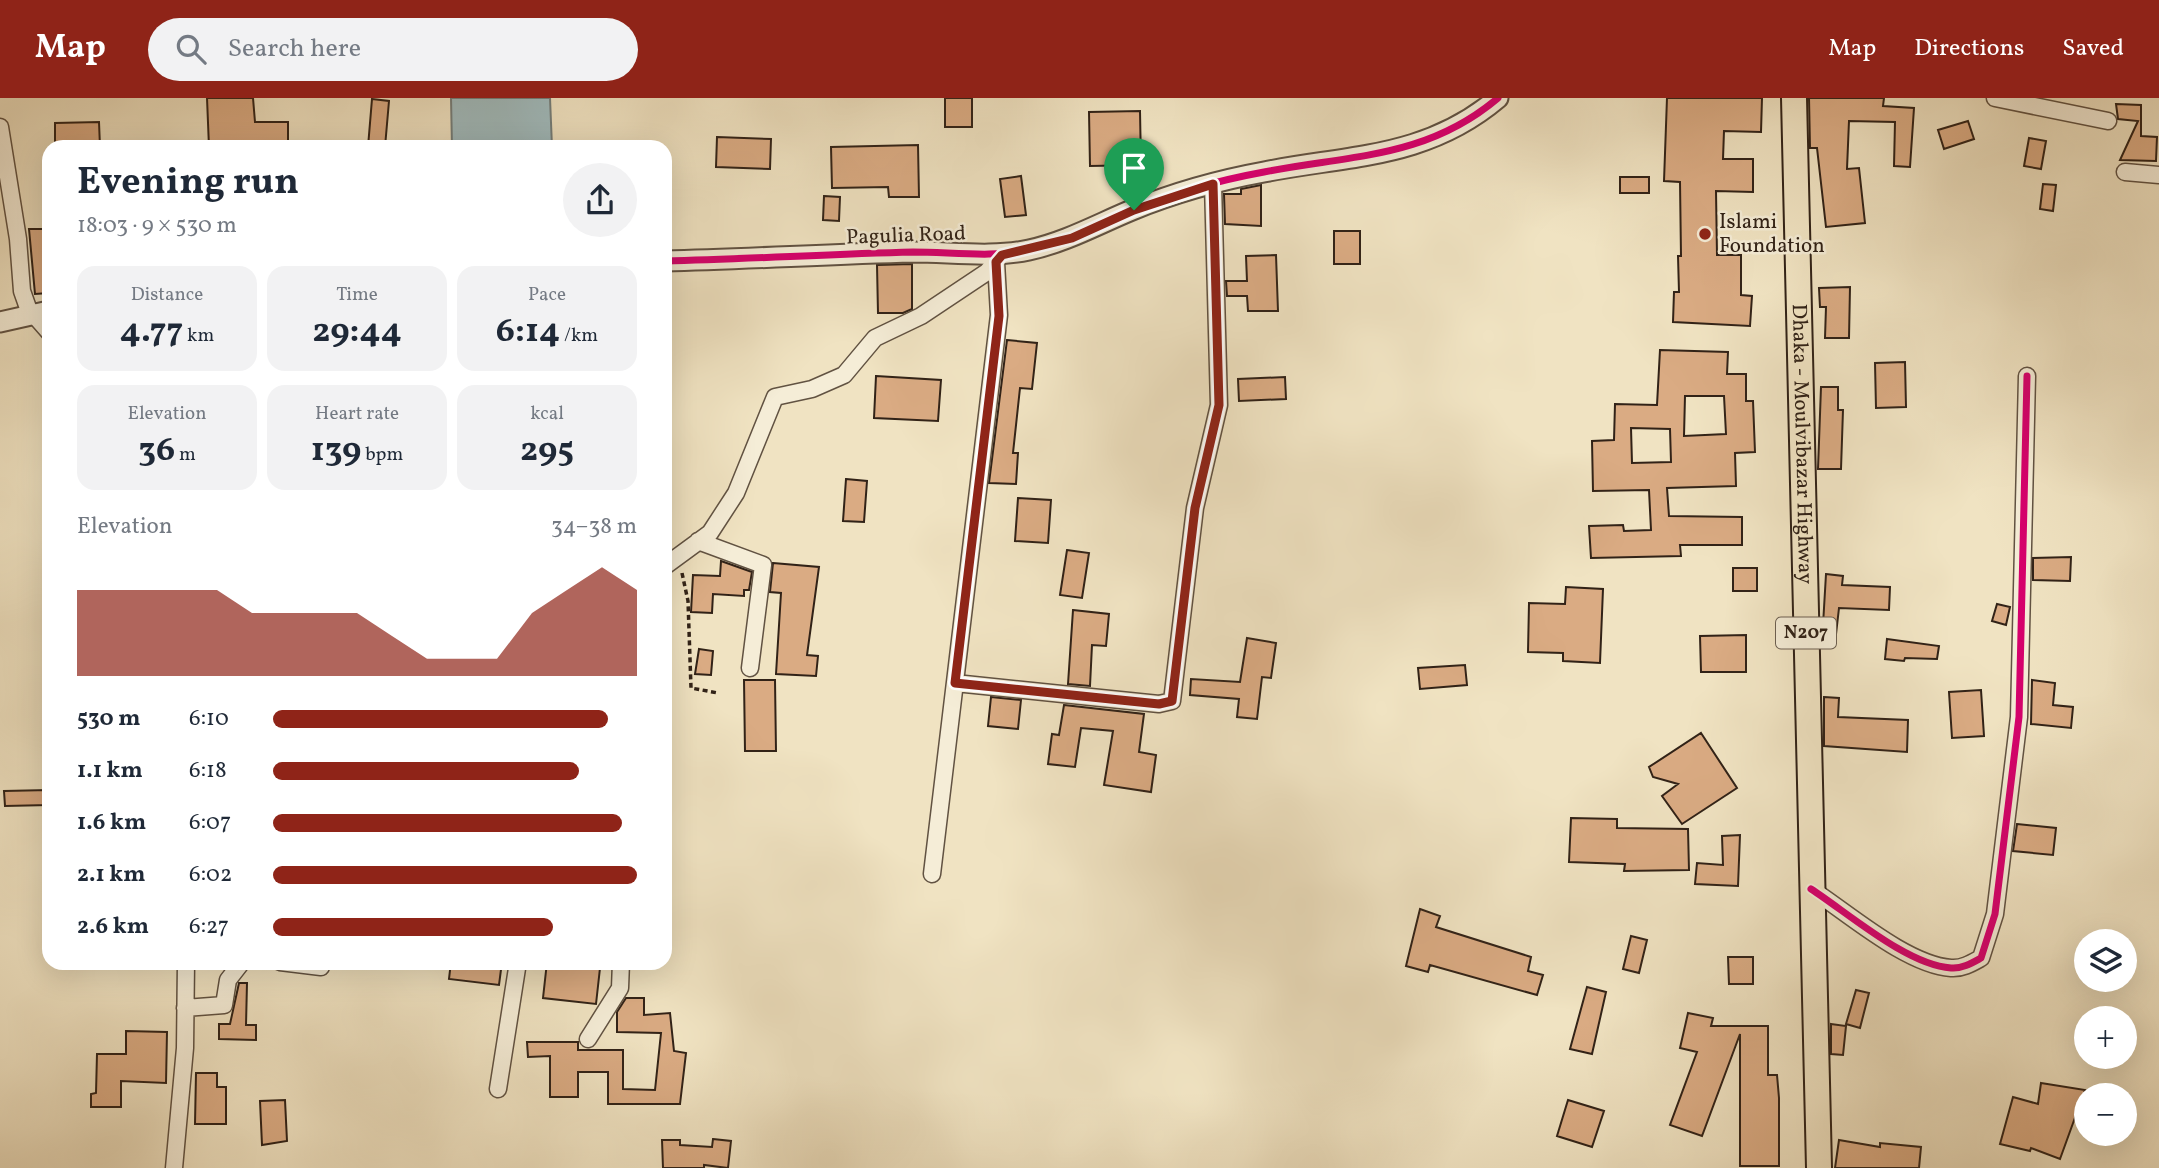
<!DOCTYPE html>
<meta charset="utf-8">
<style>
body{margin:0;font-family:Vollkorn,serif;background:#f2f2f3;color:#1f2937;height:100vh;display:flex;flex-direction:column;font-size:26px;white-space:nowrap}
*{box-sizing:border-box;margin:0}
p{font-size:23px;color:#747a83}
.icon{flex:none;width:38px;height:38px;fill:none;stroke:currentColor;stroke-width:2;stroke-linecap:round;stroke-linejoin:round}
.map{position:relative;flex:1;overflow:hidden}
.drawer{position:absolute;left:42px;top:42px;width:630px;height:830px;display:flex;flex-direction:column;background:#fff;border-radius:21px;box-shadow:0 7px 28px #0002}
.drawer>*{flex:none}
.buttons{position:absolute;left:2074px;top:831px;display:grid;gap:14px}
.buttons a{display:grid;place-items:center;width:63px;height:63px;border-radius:50%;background:#fff;box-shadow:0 7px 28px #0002;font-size:35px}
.pin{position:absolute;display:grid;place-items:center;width:60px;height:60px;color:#fff;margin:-72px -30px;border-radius:50% 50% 50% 0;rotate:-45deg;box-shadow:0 0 7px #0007}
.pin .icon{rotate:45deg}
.round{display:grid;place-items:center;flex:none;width:74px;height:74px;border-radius:37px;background:#f2f2f3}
.summary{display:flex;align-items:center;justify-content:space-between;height:119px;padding:0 35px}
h1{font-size:38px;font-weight:700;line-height:52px}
.stats{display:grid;grid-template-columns:repeat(3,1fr);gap:10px;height:119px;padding:7px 35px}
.stats div{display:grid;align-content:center;border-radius:18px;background:#f2f2f3;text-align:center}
.stats b{font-size:35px;font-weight:700}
.stats small{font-size:19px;font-weight:400}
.stats p{font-size:19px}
.chart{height:196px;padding:14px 35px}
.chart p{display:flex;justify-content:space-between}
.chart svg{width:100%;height:126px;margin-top:7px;fill:#8f2418;opacity:.7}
ul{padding:0 35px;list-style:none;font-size:23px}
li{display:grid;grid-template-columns:112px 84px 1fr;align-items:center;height:52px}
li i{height:18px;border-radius:9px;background:#8f2418}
header{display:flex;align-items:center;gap:42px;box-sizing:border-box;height:98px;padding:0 35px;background:#8f2418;color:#fff}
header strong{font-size:33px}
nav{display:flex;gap:38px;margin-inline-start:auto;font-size:24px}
.search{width:490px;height:63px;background:#f2f2f3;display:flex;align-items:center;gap:18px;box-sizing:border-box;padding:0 24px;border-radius:38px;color:#747a83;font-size:26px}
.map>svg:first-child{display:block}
.water{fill:#a0bbbe;stroke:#747e7b;stroke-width:2}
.building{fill:#daab83;stroke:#312217;stroke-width:2;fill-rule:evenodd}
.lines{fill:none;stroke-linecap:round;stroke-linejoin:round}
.minor-casing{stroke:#615242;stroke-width:19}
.tertiary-casing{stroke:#615242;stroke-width:23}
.trunk-casing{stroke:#312217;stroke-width:28}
.path{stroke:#312217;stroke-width:3.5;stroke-dasharray:5 3.5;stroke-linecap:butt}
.minor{stroke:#f5edd7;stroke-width:16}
.tertiary{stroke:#f5edd7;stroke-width:19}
.trunk{stroke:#f0e3c2;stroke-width:24}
.cycleway-casing{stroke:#f5edd7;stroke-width:11}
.cycleway{stroke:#d6006c;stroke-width:7}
.route-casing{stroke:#fff;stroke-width:14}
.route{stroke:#8f2418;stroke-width:9}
.poi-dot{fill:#8f2418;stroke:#f5edd7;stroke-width:2.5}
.labels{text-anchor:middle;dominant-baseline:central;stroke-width:5;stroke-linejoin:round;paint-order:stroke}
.shield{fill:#f5edd7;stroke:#6c5f51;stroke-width:2}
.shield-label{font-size:19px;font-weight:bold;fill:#312217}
.poi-label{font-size:21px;fill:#312217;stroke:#f5edd7;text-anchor:start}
.street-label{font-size:21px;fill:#312217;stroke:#f5edd7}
</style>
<header>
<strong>Map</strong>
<div class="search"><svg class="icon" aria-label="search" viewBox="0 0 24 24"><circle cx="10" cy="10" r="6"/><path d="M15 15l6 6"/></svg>Search here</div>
<nav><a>Map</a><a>Directions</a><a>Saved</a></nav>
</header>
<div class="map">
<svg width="2159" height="1070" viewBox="0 0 2159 1070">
<rect width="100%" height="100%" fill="#f0e3c2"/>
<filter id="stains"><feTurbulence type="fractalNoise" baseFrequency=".00286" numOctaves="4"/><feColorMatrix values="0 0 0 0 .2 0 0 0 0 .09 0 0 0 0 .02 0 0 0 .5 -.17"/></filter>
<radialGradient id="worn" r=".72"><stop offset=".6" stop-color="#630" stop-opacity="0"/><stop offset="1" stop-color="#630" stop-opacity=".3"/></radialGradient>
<path class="water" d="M451,0H550L552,49H452Z"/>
<path class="building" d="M207,0H253L255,24H288V49H209Z
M945,0H972V29H945Z
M1667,0H1762L1761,34L1724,33L1723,61H1753V94L1716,93L1717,157H1741V197L1752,198L1750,228L1673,224L1674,194H1679L1678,158H1681L1680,84L1664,83Z
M1809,0H1884L1883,8L1914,10L1910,69L1894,68L1895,24L1849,23L1847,71L1859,70L1865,125L1826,129L1817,50H1810Z
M372,1L389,3L385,49H368Z
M2116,6L2141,7V38L2157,39L2156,63L2120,62L2138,23L2118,21Z
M1140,13L1141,67L1090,68L1089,14Z
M1968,23L1974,41L1944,51L1938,32Z
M99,24L100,49H55V25Z
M717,39L771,41L770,71L716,69Z
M2029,40L2046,43L2041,71L2024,68Z
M918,47L919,99H889L888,89L832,90L831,49Z
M1021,78L1026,117L1005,119L1000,81Z
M1620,79H1649V95H1620Z
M2043,86L2056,87L2053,113L2040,111Z
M1261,87V128L1225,126L1224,96H1241V91Z
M824,98L840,99L839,123L823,122Z
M29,131H49V195L35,196Z
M1334,133H1360V166H1334Z
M1276,157L1278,213H1248L1247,198H1227L1226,183H1247L1246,158Z
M912,166V211L903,215H878L877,167Z
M1850,189L1849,240H1825L1826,209H1820L1819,190Z
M1007,242L1037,245L1032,291L1020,290L1013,355H1018L1016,386L989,385Z
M1660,252L1728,254L1727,276H1746V303H1753L1755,354L1735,355L1736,388L1667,390L1669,418L1742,419V447H1680L1681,458L1591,460L1589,428L1623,427L1624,433L1651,432L1649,392L1593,393L1592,343L1614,342L1615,306L1657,307ZM1685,298H1724L1726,336L1684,338ZM1631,330L1670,331L1671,364L1632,365Z
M1905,264L1906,309L1876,310L1875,265Z
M876,278L941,282L938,323L874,320Z
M1285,279L1286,301L1239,303L1238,281Z
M1821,289H1838V312H1843L1841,371H1818Z
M846,381L867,383L864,424L843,423Z
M1018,400L1051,402L1048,445L1015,443Z
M1067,452L1089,455L1082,500L1060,497Z
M2071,459L2070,483L2033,482V460Z
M721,463L752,474L749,492H744V498L713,496L712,515L691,514L693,477L720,478Z
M773,465L819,469L807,557L818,558L816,578L776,576L781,495L770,494Z
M1733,470H1757V493H1733Z
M1826,476L1843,478L1842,487L1890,489L1889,512L1839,510L1835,545L1822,544Z
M1566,489L1603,491L1600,565L1563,563V555L1528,554L1529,505L1565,506Z
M1997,506L2010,509L2006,527L1992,523Z
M1073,512L1109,516L1106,548L1092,547L1090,588L1068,586Z
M1746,537V574H1701L1700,538Z
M1247,540L1276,545L1271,580L1262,579L1257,621L1237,619L1239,601L1190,597L1191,581L1240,584Z
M1887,541L1939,548L1937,561L1905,560L1904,563L1885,561Z
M699,551L713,553L711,577L695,576Z
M1465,567L1467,587L1420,591L1418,570Z
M744,582H775L776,653H745Z
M2032,582L2055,585L2053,607L2073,609L2071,630L2031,626Z
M1981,592L1984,638L1952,640L1949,594Z
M991,599L1021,602L1018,631L988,628Z
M1824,599L1839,600L1838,619L1908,622L1907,654L1824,648Z
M1064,607L1144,616L1139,654L1156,657L1151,694L1104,687L1113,633L1081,630L1075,669L1048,666L1052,636L1059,637Z
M1701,635L1737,690L1682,726L1662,698L1678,686L1653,679L1649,669Z
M49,692V707L5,708L4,693Z
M1571,720L1617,721V730L1688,731L1689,772L1624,773L1625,766L1569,764Z
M2017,726L2056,730L2053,757L2013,753Z
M1740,737L1738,788L1695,786L1697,765L1723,767L1722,738Z
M1420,811L1440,818L1436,829L1531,859L1528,873L1543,877L1537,897L1430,867L1428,874L1406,868Z
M1631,838L1647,842L1639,875L1623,871Z
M1728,859H1753V886H1729Z
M451,864H502L499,887L449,881Z
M547,864L600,870L596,906L543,900Z
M239,885H247L246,927H256V942L219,941V926H230Z
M1587,889L1606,894L1592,956L1570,951Z
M1856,892L1869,895L1860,930L1846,926Z
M626,900H644V917L670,915L674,953L686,955L680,1006H608V974H578V999H550V958L528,959L527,944H578V952H623V991L655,992L661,935L617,934V914Z
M1688,915L1713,920L1711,928H1768V977H1777L1779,1000V1068H1740V936L1702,1038L1670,1027L1697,954L1680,950Z
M1831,926L1846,928L1843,957L1831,956Z
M126,933L167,934L166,985L121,983V1009H91V996L96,995L97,956H126Z
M196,975H217V989H226V1026H195Z
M2041,985L2085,992L2060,1061L2031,1050L2030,1053L2000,1046L2013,999L2038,1006Z
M285,1002L287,1043L262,1047L260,1003Z
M1568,1002L1604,1013L1592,1049L1557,1038Z
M713,1041L731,1043L728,1070L704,1067V1070H663L662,1042H680V1047L712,1049Z
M1839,1042L1880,1049V1045L1921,1049L1919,1070H1835Z"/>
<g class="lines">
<defs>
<path id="minor" d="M1995,0L2108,23
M0,29L18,141L22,193L28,210L49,234
M2125,74L2159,77
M698,443L763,467L750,570
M665,468L710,435L736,395L775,299L812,291L844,277L875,240L921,218L987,174L998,161
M955,585L1159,606L1172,603L1195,410L1219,307L1213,86
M932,776L999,217L996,164
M1811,791C1848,815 1907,867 1951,870C1962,871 1972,865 1981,860L1995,816L2019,619L2027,278
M280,864L321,869L322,864
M185,910L224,907L228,882L242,864
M588,941L620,890L621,864
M498,991L518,864
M174,1070L185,950L186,864"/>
<path id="tertiary" d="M665,163C748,161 831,156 913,154C951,154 992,160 1029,152C1066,144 1098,126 1132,112C1174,95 1220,82 1264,74C1349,57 1426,61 1498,0
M0,224L49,213"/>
<g id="trunk">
<path id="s1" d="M1794,0L1819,1070"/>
</g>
</defs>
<use href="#minor" class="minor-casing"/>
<use href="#tertiary" class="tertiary-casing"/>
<use href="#trunk" class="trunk-casing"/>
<path class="path" d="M682,475L688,503L691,590L718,595"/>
<use href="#minor" class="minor"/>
<use href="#tertiary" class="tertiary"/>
<use href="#trunk" class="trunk"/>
<defs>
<path id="cycleway" d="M665,163C748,161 831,156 913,154C951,154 992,160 1029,152C1066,144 1098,126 1132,112C1174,95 1220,82 1264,74C1349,57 1426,61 1498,0
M955,585L1159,606L1172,603L1195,410L1219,307L1213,86
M1811,791C1848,815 1907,867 1951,870C1962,871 1972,865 1981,860L1995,816L2019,619L2027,278"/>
</defs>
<use href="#cycleway" class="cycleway-casing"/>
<use href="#cycleway" class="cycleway"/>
</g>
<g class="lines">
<defs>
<path id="route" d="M1213,86L1219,307L1195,410L1172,603L1159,606L955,585L999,218L996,164L1002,157L1072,140L1134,112Z"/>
</defs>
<use href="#route" class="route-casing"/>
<use href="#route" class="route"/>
</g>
<circle class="poi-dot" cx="1705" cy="136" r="7"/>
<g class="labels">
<rect class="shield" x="1776" y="519.5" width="60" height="31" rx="5"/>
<g class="shield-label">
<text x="1806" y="535">N207</text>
</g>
<g class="poi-label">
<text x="1719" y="124">Islami<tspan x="1719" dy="24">Foundation</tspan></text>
</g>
<g class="street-label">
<text transform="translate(906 138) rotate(-2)">Pagulia Road</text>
<text stroke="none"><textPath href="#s1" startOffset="346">Dhaka - Moulvibazar Highway</textPath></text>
</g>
</g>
<rect width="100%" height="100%" filter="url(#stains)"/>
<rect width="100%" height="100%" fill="url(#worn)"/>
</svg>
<div class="buttons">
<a><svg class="icon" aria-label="layers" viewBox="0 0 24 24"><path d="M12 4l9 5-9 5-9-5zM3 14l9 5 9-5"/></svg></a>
<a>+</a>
<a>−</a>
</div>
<div class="pin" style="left:1134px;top:112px;background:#1e9e55"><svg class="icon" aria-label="arrive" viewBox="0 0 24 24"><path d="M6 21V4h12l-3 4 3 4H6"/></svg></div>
<section class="drawer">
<div class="summary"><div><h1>Evening run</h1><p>18:03 · 9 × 530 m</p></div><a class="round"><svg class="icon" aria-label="share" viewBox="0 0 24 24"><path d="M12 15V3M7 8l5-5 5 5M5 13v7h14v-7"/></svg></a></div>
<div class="stats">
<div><p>Distance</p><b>4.77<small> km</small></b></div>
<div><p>Time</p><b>29:44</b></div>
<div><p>Pace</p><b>6:14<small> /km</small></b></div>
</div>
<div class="stats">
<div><p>Elevation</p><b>36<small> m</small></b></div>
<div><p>Heart rate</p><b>139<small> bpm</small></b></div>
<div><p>kcal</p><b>295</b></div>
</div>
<div class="chart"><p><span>Elevation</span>34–38 m</p>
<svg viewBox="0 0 160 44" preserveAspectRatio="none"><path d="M0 44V14L10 14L20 14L30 14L40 14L50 22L60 22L70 22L80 22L90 30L100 38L110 38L120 38L130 22L140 14L150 6L160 14V44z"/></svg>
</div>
<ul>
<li><b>530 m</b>6:10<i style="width:92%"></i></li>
<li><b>1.1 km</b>6:18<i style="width:84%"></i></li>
<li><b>1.6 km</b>6:07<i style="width:96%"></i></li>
<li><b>2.1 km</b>6:02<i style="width:100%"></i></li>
<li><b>2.6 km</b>6:27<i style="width:77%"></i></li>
</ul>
</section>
</div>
